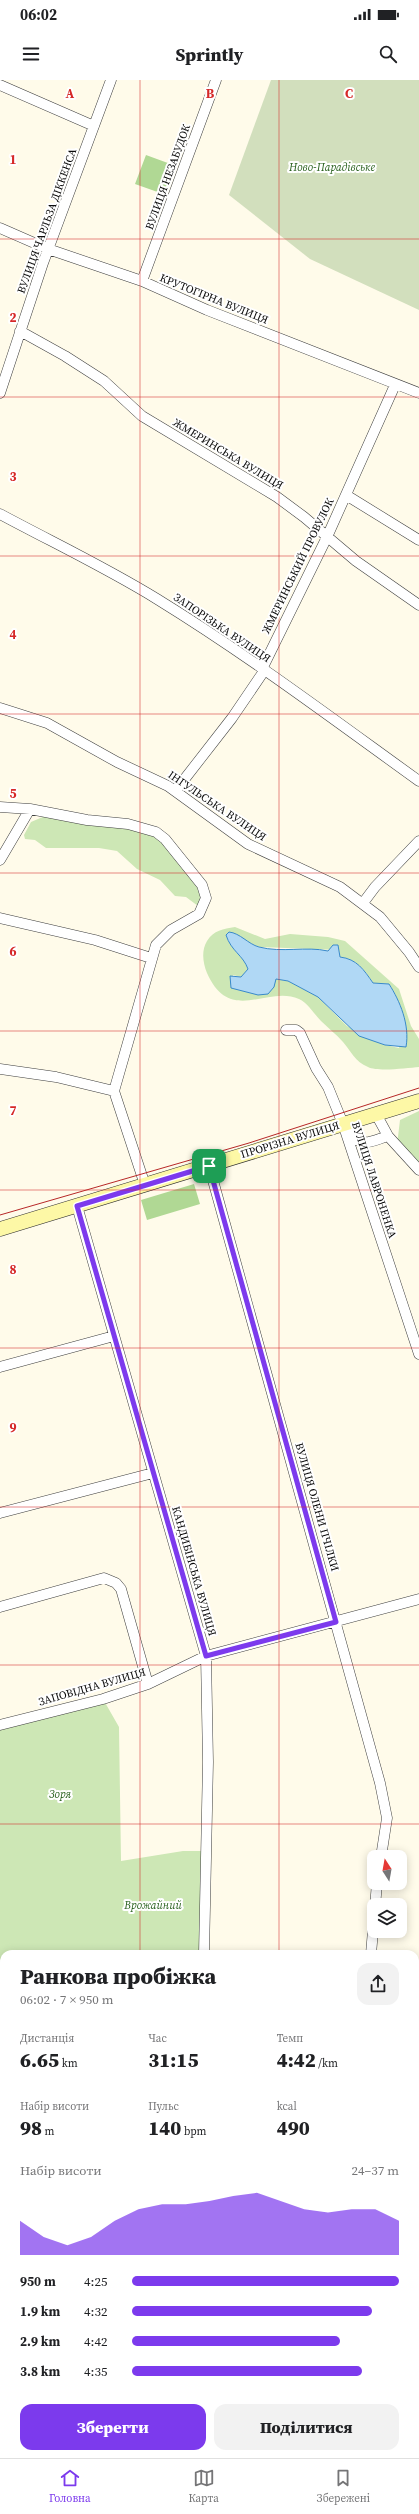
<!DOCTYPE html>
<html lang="uk">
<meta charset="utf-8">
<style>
body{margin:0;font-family:"Source Serif 4",serif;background:#f2f2f2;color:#202124;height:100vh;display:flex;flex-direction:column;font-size:15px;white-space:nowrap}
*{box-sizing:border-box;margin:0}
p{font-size:13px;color:#757577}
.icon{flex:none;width:22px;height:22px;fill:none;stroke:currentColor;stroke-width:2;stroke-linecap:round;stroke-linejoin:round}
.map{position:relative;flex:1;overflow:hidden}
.drawer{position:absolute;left:0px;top:1870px;width:419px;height:508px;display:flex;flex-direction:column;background:#fff;border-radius:12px 12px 0 0;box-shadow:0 2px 10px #0003}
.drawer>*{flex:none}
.needle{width:26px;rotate:349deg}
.fabs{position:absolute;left:367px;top:1770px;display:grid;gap:8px}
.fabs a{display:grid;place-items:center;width:40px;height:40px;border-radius:8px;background:#fff;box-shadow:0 2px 10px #0003;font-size:20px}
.pin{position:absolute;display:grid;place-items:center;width:34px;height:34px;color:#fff;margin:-17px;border-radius:8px;box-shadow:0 2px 6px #0006}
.round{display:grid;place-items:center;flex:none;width:42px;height:42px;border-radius:12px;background:#f2f2f2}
.head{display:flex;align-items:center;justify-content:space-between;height:68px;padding:0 20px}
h1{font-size:22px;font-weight:800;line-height:30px}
.metrics{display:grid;grid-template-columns:repeat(3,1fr);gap:6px;height:68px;padding:4px 20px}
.metrics div{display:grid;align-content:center}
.metrics b{font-size:20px;font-weight:800}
.metrics small{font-size:11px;font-weight:400}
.metrics p{font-size:11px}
.chart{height:112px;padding:8px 20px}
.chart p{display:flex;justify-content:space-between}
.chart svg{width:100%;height:72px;margin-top:4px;fill:#7c3aed;opacity:.7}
.cta{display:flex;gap:8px;margin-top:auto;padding:8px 20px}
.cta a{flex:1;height:46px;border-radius:12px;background:#7c3aed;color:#fff;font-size:16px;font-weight:800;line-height:46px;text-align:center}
.cta a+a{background:#f2f2f2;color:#202124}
ul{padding:0 20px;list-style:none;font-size:13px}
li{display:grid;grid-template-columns:64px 48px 1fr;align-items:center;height:30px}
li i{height:10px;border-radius:5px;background:#7c3aed}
.status{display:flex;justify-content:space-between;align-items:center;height:28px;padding:0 20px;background:#fff;direction:ltr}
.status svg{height:11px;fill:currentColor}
header{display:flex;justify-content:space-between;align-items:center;height:52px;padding:0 20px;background:#fff;font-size:18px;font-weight:800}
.dock{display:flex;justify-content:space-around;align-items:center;height:56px;border-top:1px solid #e0e0e0;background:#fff;font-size:11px;color:#757577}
.dock a{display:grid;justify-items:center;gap:2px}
.dock .current{color:#7c3aed}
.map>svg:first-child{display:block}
.green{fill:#cde7b5;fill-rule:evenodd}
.forest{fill:#b0d894}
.cemetery{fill:#d2dfbd}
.water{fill:#b0d8f5;stroke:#3889ca}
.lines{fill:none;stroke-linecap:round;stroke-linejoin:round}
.minor-casing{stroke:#3e3e3e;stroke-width:11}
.secondary-casing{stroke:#2d2d2d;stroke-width:15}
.minor{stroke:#fff;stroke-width:10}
.secondary{stroke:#fdf8a6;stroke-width:14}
.tram{stroke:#b72727;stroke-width:1}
.route-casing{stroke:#fff;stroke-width:8}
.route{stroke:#7c3aed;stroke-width:5}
.grid{fill:none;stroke:#d62828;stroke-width:1;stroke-opacity:0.55}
.labels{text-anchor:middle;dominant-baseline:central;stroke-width:4;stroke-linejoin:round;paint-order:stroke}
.park-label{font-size:11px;font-style:italic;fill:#29611e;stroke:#fff}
.street-label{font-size:11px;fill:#0b0b0b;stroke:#fff}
.grid-label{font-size:13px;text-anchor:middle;font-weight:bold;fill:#d62828;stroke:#fff;stroke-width:4;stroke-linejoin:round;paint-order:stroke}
</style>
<div class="status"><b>06:02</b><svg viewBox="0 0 49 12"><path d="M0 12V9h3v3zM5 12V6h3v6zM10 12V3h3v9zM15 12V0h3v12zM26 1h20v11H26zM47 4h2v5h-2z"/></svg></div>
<header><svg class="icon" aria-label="menu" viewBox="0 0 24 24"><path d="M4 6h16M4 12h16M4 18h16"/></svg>Sprintly<svg class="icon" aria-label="search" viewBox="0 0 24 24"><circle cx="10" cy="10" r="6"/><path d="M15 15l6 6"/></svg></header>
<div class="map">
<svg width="419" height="2378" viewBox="0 0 419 2378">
<rect width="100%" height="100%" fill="#fffbea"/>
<path class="green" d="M45,736L139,750L159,759L197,802L203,820L198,826L186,817L175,816L160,800L137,789L117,771L99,768H46L35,760L25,759L24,755L31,742Z
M235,847L265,859L290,854L328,857L345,861L399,909L411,946L419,959V987C407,988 378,992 368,987C355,982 351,971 343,962C336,954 328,948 321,941C314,934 308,923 299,919C267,905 230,945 207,893C203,883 201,871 207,861C214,850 223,849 235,847ZM226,855L260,867L339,870L340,877C355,878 366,891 373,903L389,904C405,929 405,939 399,968L385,965L347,946L318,917L288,901L276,899L231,908L233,895L241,897L248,889C243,875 231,871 226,855Z
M419,1031V1090L397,1065L400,1040Z
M103,1619L119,1647L121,1781L183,1771H205L204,1874H4V2374H179V2378H0V1645Z"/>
<path class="forest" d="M146,75L176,86L166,115L135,104Z
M194,1104L200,1124L147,1140L141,1120Z"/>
<path class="cemetery" d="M271,0H419V230L310,179L229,115Z"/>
<path class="water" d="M229,852C240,853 248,864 259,867C282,873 306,866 328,871L333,865H338L340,877C357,879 364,890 373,903L389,904C400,921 410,945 406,967L385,965L359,956L318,917L288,901L276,899L274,907L268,914L258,915L231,908L230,896L241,897L248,889C243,875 231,871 226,855Z"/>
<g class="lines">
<defs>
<path id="minor" d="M0,5L94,46
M0,148L48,169L142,201L207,230L419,313
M142,201L216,0
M20,251L65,276L104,301L142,336L277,417L304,437L356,481L419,525
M0,313L43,183L111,0
M346,415L419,460
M0,434C52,462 107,488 157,519C248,575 333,639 419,701
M262,589L327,457L395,305
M0,628L47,643L117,682L168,706L248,764L340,807L380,837L409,872L419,887
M176,710L232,638L264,591
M0,727L30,729L87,740L128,744L156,752L165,759L202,805L206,818L199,834L171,850L156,865L114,1011
M0,780L30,729
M363,823L375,807L419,761
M0,838L95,860L151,878
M286,950H296L300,953L316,988L328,1007L343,1044L419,1274
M0,989L56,997L114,1011L145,1105
M376,1034L388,1056
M348,1050C361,1069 369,1062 388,1056L419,1090
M209,1086L380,1703L387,1738L381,1777
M77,1126L206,1576L208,1682L204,1874
M0,1287L114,1256
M0,1433L153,1393
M0,1527L104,1498L116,1503L121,1509L148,1604
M0,1645L103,1619L148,1604L206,1576L419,1519
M371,1874L377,1803
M415,2069H419
M179,2378V2374
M313,2378V2374"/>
<path id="secondary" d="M0,1149L419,1021"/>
</defs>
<use href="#minor" class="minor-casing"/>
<use href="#secondary" class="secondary-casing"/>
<use href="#minor" class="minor"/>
<use href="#secondary" class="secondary"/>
<path class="tram" d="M0,1135L249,1063L419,1008"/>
</g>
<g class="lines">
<defs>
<path id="route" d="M209,1086L336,1542L206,1576L77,1126Z"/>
</defs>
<use href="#route" class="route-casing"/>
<use href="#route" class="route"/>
</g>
<path class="grid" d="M140,0V1874M279,0V1874M0,159H419M0,317H419M0,476H419M0,634H419M0,793H419M0,951H419M0,1110H419M0,1268H419M0,1427H419M0,1585H419M0,1744H419M0,1902H4M415,1902H419M0,2061H4M415,2061H419M0,2219H4M415,2219H419M140,2374V2378M279,2374V2378"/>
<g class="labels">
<g class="park-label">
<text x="332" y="87">Ново-Парадівське</text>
<text x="60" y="1714">Зоря</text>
<text x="153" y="1825">Врожайний</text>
</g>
<g class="street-label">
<text transform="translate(168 97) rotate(-70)">ВУЛИЦЯ НЕЗАБУДОК</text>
<text transform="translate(47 141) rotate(-70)">ВУЛИЦЯ ЧАРЛЬЗА ДІККЕНСА</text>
<text transform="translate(214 219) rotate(22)">КРУТОГІРНА ВУЛИЦЯ</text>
<text transform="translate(228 374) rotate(31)">ЖМЕРИНСЬКА ВУЛИЦЯ</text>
<text transform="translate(298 486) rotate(-64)">ЖМЕРИНСЬКИЙ ПРОВУЛОК</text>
<text transform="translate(222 548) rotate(34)">ЗАПОРІЗЬКА ВУЛИЦЯ</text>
<text transform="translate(217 726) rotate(34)">ІНГУЛЬСЬКА ВУЛИЦЯ</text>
<text transform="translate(290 1060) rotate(-17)">ПРОРІЗНА ВУЛИЦЯ</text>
<text transform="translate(374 1100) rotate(72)">ВУЛИЦЯ ЛАВРОНЕНКА</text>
<text transform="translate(317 1427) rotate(74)">ВУЛИЦЯ ОЛЕНИ ПЧІЛКИ</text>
<text transform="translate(194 1491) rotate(74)">КАНДИБІНСЬКА ВУЛИЦЯ</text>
<text transform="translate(92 1607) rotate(-16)">ЗАПОВІДНА ВУЛИЦЯ</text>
</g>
</g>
<g class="grid-label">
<text x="70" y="18">A</text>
<text x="210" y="18">B</text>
<text x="349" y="18">C</text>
<text x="13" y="84">1</text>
<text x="13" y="242">2</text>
<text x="13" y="401">3</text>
<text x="13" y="559">4</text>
<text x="13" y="718">5</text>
<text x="13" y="876">6</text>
<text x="13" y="1035">7</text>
<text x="13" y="1194">8</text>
<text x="13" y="1352">9</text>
</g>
</svg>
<div class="fabs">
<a><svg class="needle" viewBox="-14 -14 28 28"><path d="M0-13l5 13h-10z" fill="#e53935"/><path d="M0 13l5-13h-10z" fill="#757577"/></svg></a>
<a><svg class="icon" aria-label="layers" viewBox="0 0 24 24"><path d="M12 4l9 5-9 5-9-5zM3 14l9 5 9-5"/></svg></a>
</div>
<div class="pin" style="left:209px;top:1086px;background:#1e9e55"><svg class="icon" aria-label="arrive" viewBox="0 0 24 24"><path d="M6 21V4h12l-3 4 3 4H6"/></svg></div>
<section class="drawer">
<div class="head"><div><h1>Ранкова пробіжка</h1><p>06:02 · 7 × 950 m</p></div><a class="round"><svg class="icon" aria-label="share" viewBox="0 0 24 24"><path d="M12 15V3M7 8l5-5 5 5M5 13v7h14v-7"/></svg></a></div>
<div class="metrics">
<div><p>Дистанція</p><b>6.65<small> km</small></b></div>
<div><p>Час</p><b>31:15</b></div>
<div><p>Темп</p><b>4:42<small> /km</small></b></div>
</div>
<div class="metrics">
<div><p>Набір висоти</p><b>98<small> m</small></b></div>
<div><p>Пульс</p><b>140<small> bpm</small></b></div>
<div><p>kcal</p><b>490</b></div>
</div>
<div class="chart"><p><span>Набір висоти</span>24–37 m</p>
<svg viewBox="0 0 160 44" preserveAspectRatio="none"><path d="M0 44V23L10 33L20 38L30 33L40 23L50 16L60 13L70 13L80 11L90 8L100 6L110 11L120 16L130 18L140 16L150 16L160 23V44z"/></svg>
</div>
<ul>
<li><b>950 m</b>4:25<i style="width:100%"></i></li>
<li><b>1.9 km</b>4:32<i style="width:90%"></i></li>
<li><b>2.9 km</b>4:42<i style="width:78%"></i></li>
<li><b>3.8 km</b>4:35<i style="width:86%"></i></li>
</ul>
<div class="cta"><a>Зберегти</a><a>Поділитися</a></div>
</section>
</div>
<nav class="dock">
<a class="current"><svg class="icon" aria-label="home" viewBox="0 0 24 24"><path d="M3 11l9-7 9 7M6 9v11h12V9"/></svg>Головна</a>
<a><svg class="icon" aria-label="map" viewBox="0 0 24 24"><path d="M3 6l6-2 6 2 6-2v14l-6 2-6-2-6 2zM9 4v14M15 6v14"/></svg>Карта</a>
<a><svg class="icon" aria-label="saved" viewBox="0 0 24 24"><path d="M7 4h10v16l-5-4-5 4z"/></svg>Збережені</a>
</nav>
